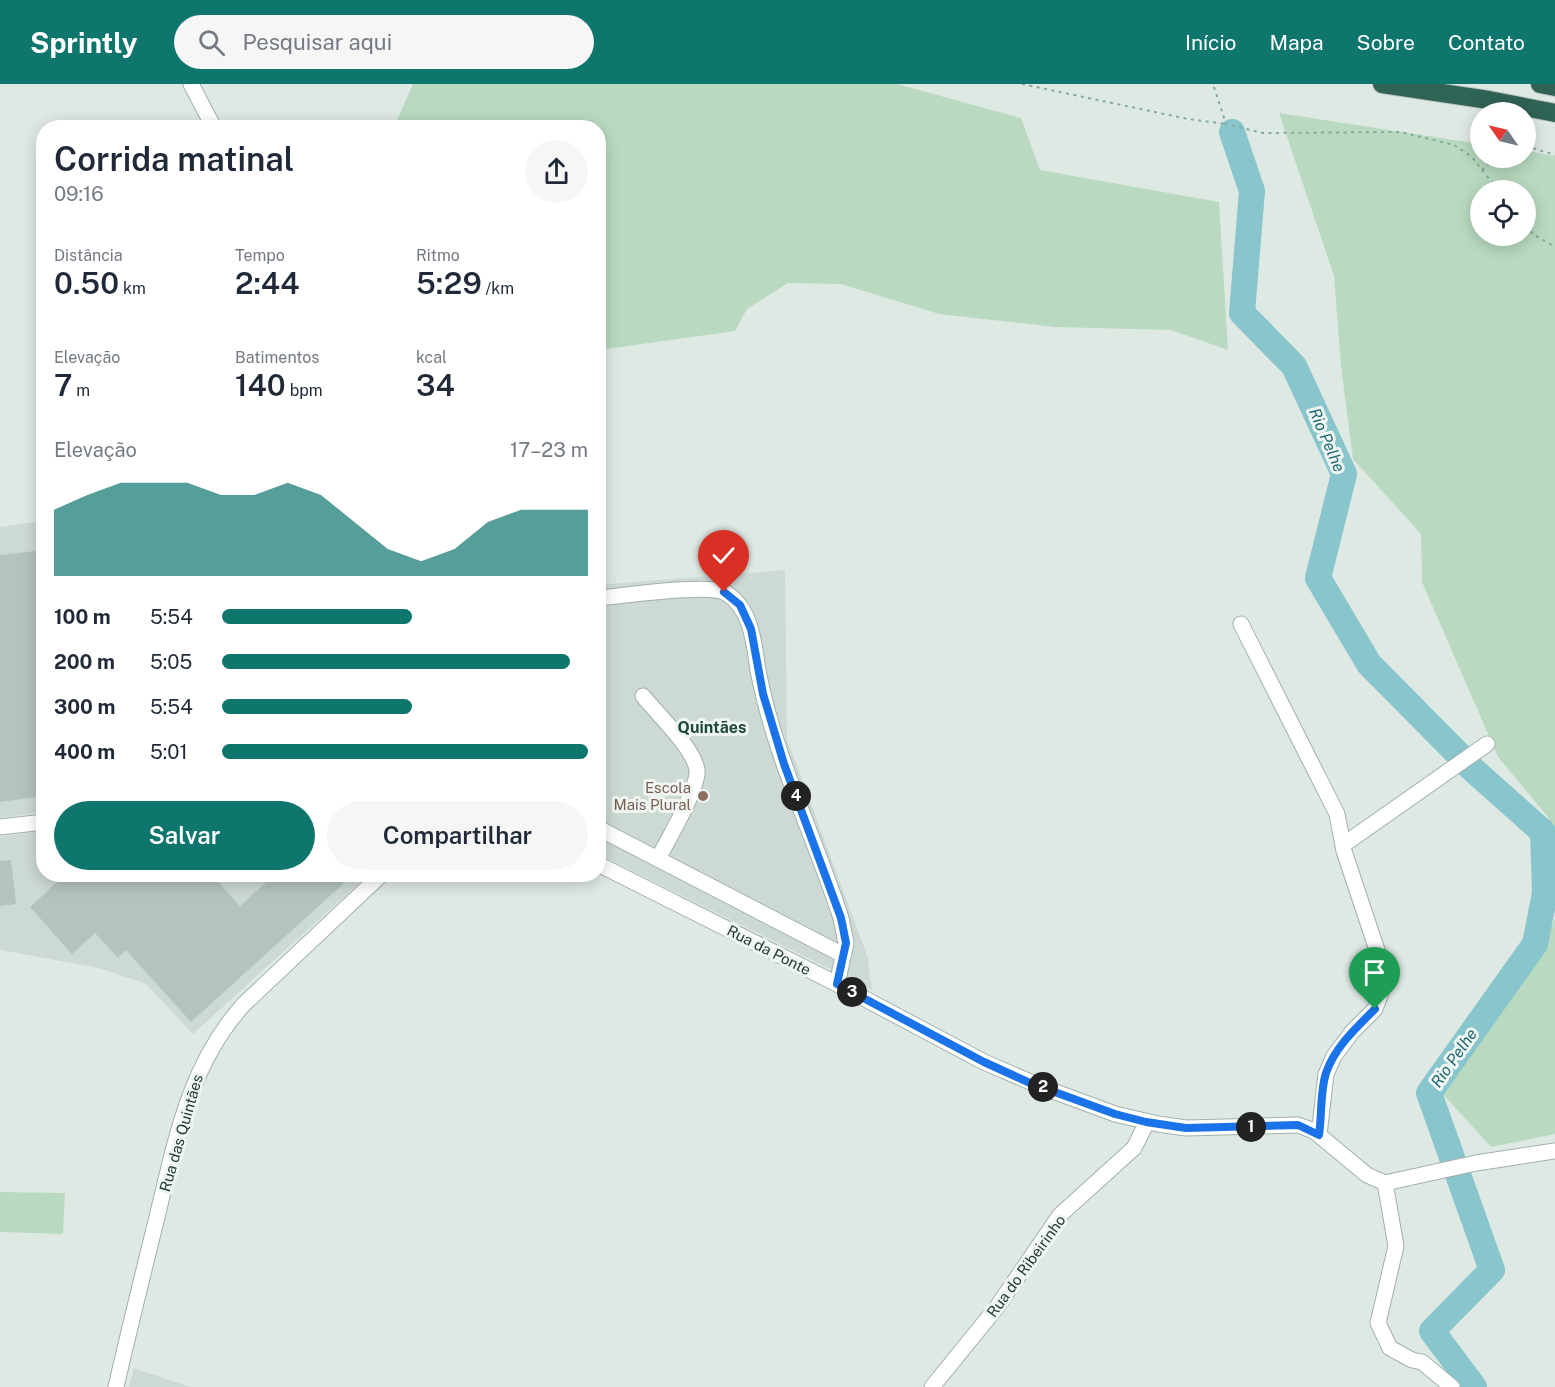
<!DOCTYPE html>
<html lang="pt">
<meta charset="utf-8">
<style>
body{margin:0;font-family:"Public Sans",sans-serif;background:#f6f6f7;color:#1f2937;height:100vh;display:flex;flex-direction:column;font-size:22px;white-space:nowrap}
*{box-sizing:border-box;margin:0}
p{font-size:20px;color:#747a83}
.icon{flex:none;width:33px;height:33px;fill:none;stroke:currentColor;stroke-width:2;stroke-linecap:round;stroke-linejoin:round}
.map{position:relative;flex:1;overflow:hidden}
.drawer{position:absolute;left:36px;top:36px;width:570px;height:762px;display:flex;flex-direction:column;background:#fff;border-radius:24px;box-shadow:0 3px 15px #0003}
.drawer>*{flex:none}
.needle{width:39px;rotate:304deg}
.controls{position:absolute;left:1470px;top:18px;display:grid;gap:12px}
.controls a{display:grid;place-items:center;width:66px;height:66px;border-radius:50%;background:#fff;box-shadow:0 3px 15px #0003;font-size:30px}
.pin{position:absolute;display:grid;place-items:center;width:51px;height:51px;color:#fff;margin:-62px -26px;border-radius:50% 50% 50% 0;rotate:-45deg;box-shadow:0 0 6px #0007}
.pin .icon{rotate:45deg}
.km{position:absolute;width:30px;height:30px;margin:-15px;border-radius:50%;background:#222;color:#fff;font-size:16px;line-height:30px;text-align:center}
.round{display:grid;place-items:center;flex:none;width:63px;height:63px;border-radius:32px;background:#f6f6f7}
.summary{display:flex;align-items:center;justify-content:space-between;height:102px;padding:0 18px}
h1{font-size:33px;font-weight:600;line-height:45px}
.metrics{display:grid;grid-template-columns:repeat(3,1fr);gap:9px;height:102px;padding:6px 18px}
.metrics div{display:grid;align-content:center}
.metrics b{font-size:30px;font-weight:600}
.metrics small{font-size:16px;font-weight:400}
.metrics p{font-size:16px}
.chart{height:168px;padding:12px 18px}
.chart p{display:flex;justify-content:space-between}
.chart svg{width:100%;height:108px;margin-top:6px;fill:#0f766e;opacity:.7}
.primary-button{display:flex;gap:12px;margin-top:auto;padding:12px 18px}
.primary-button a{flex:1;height:69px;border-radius:36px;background:#0f766e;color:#fff;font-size:24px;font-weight:600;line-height:69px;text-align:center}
.primary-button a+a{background:#f6f6f7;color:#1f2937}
ul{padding:0 18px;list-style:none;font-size:20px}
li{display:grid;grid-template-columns:96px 72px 1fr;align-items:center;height:45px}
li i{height:15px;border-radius:8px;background:#0f766e}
header{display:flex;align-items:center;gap:36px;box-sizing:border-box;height:84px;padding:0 30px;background:#0f766e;color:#fff}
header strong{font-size:28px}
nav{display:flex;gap:33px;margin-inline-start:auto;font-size:21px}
.search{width:420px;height:54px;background:#f6f6f7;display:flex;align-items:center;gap:15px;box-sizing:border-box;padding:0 21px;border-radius:33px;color:#747a83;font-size:22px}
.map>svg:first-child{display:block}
.built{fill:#cdd9d3}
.green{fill:#b9dac0;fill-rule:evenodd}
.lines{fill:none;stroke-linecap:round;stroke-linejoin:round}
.river{stroke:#89c5cc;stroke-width:26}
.building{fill:#b4c4bd}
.minor-casing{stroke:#a2b0ab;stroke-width:17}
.highway-casing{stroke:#bcc3c1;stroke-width:20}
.path{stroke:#81ab9c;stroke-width:2;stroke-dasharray:3 4.5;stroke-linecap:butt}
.minor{stroke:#fff;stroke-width:15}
.highway{stroke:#2f6355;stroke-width:18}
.route-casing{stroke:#fff;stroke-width:12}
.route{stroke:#1a73e8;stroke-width:8}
.education-dot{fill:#8d6e63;stroke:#eff6f2;stroke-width:2}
.labels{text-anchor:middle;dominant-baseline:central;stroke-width:6;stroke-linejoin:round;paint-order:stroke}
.education-label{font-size:15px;fill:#785e54;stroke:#eff6f2;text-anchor:end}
.street-label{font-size:15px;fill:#213831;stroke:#eff6f2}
.water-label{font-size:16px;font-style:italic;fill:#1f6770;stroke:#eff6f2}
.neighbourhood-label{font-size:16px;font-weight:bold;fill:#1e493c;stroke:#eff6f2}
</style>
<header>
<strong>Sprintly</strong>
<div class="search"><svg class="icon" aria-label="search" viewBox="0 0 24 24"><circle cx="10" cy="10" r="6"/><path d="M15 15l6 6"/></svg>Pesquisar aqui</div>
<nav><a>Início</a><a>Mapa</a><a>Sobre</a><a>Contato</a></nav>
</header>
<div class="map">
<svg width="1555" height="1303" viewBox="0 0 1555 1303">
<rect width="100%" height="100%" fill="#dfe9e4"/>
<path class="built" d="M43,437V728L0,734V443Z
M785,486L787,655L868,874L872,906L599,770L598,501Z
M43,747L44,790L368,791L193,950L146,900L99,884L0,866V753Z
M134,1284L190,1303H129Z"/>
<path class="green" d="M413,0H897L1021,34L1040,86L1219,118L1228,266L1171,246L1056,243L939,230L841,200L788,199L747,225L735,247L599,266L598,44L394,43Z
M1279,29L1480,60V74H1526V67L1555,72V764L1548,733L1498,673L1422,498L1421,450L1353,375L1341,282L1334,192ZM1480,106H1526V152H1480Z
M1555,834V1050L1491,1063L1442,1009L1541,871Z
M0,1108L65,1109L63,1150L0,1148Z"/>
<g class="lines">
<path class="river" d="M1232,48L1252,107L1242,229L1294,282L1344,390L1318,494L1369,580L1462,674
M1470,683L1543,748L1545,809L1535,860L1429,1009L1492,1186L1432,1247L1474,1303"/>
</g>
<path class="building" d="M44,466V712L0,718V471Z
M11,776L16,820L0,822V777Z
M66,790H211L240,822L275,790H354L191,938L126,866L118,874L95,849L72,870L30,823Z"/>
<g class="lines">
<defs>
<path id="minor" d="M191,0L214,44
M598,514C623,512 709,499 726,509C752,525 754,560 758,586C774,672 814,751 841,834L846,859L837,900
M1241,540L1337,730L1344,767L1377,866L1381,888L1382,906L1375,925L1352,948L1334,972L1326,990L1319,1051
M643,612C657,630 694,664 697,686C699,704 667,757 658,775
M0,743L44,738
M598,744L843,871
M1343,761L1487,660
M598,780L837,900L984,978L1042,1003L1115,1030L1158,1040L1186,1044L1298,1041L1314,1047L1367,1091L1385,1099L1476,1079L1555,1067
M1385,1099L1396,1162L1378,1239L1390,1264L1412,1276L1422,1278L1452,1303
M116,1303C129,1246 143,1190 157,1133C176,1055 189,981 244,920L382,790
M932,1303L997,1223L1060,1131L1134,1064L1147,1038"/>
<path id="highway" d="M1382,0L1489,16L1555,29
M1540,0L1555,3"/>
</defs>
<use href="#minor" class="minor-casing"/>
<use href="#highway" class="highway-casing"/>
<path class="path" d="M1022,0L1188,35L1226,40
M1214,3L1226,40L1263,49L1400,48L1454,61L1471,72L1498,106
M1526,62L1555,71
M1482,86L1495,74
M1526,141L1533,150L1555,163"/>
<use href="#minor" class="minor"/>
<use href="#highway" class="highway"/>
</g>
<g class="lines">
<defs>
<path id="route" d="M724,508L740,521L751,545L763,610L784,680L841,834L846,859L837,900L984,978L1030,999L1115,1030L1146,1038L1186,1044L1298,1041L1319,1051C1322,1031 1320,1008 1326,989C1335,963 1356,944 1375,925"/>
</defs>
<use href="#route" class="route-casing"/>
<use href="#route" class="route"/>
</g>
<circle class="education-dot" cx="703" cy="712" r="6"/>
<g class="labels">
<g class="education-label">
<text x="691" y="703">Escola<tspan x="691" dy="17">Mais Plural</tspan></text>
</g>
<g class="street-label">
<text transform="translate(769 866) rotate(27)">Rua da Ponte</text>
<text transform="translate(181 1049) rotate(-74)">Rua das Quintães</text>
<text transform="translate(1026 1182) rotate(-54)">Rua do Ribeirinho</text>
</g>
<g class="water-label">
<text transform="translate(1327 356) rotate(67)">Rio Pelhe</text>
<text transform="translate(1454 974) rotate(-55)">Rio Pelhe</text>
</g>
<g class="neighbourhood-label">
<text x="712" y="643">Quintães</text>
</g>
</g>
</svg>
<div class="controls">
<a><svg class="needle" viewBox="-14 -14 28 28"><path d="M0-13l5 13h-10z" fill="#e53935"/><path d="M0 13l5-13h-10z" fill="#747a83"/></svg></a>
<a><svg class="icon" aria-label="locate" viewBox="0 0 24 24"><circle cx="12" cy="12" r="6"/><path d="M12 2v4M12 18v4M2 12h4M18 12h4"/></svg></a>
</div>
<div class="pin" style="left:1375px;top:925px;background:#1e9e55"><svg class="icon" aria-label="arrive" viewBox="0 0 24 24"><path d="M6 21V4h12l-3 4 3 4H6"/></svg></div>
<div class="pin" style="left:724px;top:508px;background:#d93025"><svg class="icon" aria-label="check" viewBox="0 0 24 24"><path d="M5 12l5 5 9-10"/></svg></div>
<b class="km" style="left:1251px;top:1043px">1</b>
<b class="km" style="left:1043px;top:1003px">2</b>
<b class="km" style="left:852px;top:908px">3</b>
<b class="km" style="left:796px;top:712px">4</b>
<section class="drawer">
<div class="summary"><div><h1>Corrida matinal</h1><p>09:16</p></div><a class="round"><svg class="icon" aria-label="share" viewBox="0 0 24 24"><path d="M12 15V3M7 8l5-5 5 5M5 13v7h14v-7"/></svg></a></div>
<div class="metrics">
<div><p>Distância</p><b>0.50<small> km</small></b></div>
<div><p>Tempo</p><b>2:44</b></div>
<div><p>Ritmo</p><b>5:29<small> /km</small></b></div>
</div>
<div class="metrics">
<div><p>Elevação</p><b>7<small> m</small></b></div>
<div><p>Batimentos</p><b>140<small> bpm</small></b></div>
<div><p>kcal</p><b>34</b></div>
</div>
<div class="chart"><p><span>Elevação</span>17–23 m</p>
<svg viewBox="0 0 160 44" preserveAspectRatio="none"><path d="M0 44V17L10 11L20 6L30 6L40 6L50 11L60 11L70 6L80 11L90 22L100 33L110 38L120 33L130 22L140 17L150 17L160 17V44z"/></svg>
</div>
<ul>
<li><b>100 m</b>5:54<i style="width:52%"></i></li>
<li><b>200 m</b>5:05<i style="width:95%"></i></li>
<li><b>300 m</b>5:54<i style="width:52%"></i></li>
<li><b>400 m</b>5:01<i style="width:100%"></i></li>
</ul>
<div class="primary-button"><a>Salvar</a><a>Compartilhar</a></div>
</section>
</div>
